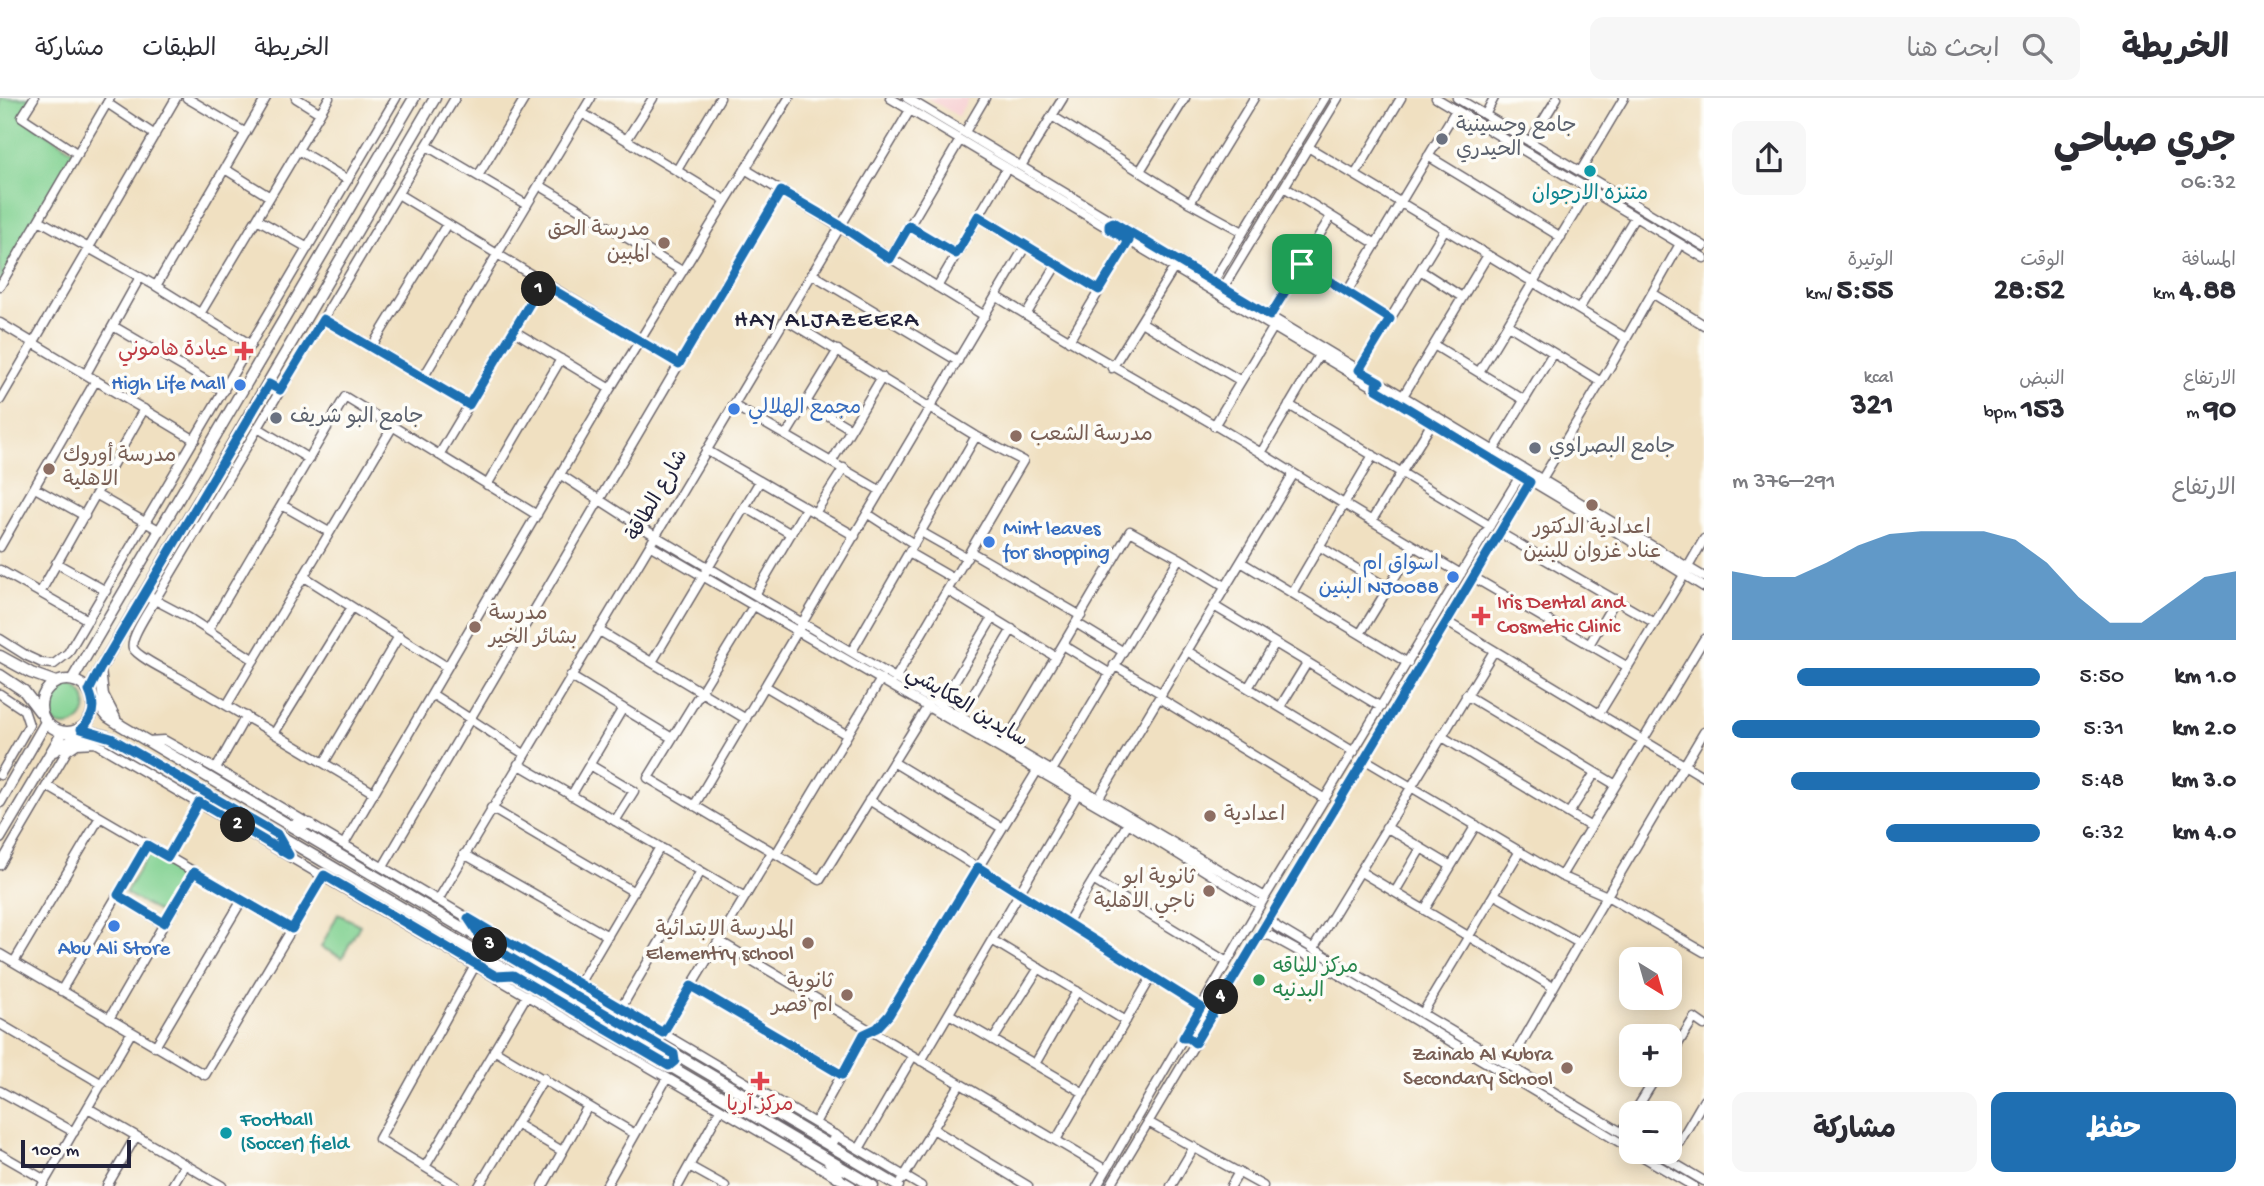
<!DOCTYPE html>
<html lang="ar">
<meta charset="utf-8">
<style>
body{margin:0;font-family:"Gochi Hand","Playpen Sans Arabic",sans-serif;background:#f7f7f7;color:#2b2b33;direction:rtl;height:100vh;display:flex;flex-direction:column;font-size:26px;white-space:nowrap}
*{box-sizing:border-box;margin:0}
p{font-size:23px;color:#7c7c81}
.icon{flex:none;width:38px;height:38px;fill:none;stroke:currentColor;stroke-width:2;stroke-linecap:round;stroke-linejoin:round}
.map{position:relative;flex:1;overflow:hidden;direction:ltr}
.panel{display:flex;flex-direction:column;background:#fff;width:560px}
.panel>*{flex:none}
.needle{width:46px;rotate:143deg}
.controls{position:absolute;left:1619px;top:849px;display:grid;gap:14px}
.controls a{display:grid;place-items:center;width:63px;height:63px;border-radius:14px;background:#fff;box-shadow:0 4px 18px #0003;font-size:35px}
.scale{position:absolute;left:21px;bottom:18px;width:110px;box-sizing:border-box;padding-left:7px;border:4px solid #22223b;border-top:0;font-size:19px;line-height:24px;white-space:nowrap;color:#22223b;-webkit-text-stroke:5px #fdfcf7;paint-order:stroke}
.pin{position:absolute;display:grid;place-items:center;width:60px;height:60px;color:#fff;margin:-30px;border-radius:14px;box-shadow:0 4px 10px #0006}
.km{position:absolute;width:35px;height:35px;margin:-18px;border-radius:50%;background:#222;color:#fff;font-size:19px;line-height:35px;text-align:center}
.round{display:grid;place-items:center;flex:none;width:74px;height:74px;border-radius:14px;background:#f7f7f7}
.summary{display:flex;align-items:center;justify-content:space-between;height:119px;padding:0 28px}
h1{font-size:38px;font-weight:700;line-height:52px}
.stats{display:grid;grid-template-columns:repeat(3,1fr);gap:10px;height:119px;padding:7px 28px}
.stats div{display:grid;align-content:center}
.stats b{font-size:30px;font-weight:700}
.stats small{font-size:19px;font-weight:400}
.stats p{font-size:19px}
.chart{height:196px;padding:14px 28px}
.chart p{display:flex;justify-content:space-between}
.chart svg{width:100%;height:126px;margin-top:7px;fill:#1f6fb2;opacity:.7}
.button{display:flex;gap:14px;margin-top:auto;padding:14px 28px}
.button a{flex:1;height:80px;border-radius:14px;background:#1f6fb2;color:#fff;font-size:28px;font-weight:700;line-height:80px;text-align:center}
.button a+a{background:#f7f7f7;color:#2b2b33}
ul{padding:0 28px;list-style:none;font-size:23px}
li{display:grid;grid-template-columns:112px 84px 1fr;align-items:center;height:52px}
li i{height:18px;border-radius:9px;background:#1f6fb2}
header{display:flex;align-items:center;gap:42px;box-sizing:border-box;height:98px;padding:0 35px;background:#fff;border-bottom:2px solid #e1e1e2}
header strong{font-size:33px}
nav{display:flex;gap:38px;margin-inline-start:auto;font-size:24px}
.search{width:490px;height:63px;background:#f7f7f7;display:flex;align-items:center;gap:18px;box-sizing:border-box;padding:0 24px;border-radius:14px;color:#7c7c81;font-size:26px}
main{display:flex;flex:1;min-height:0}
.map>svg:first-child{display:block}
.built{fill:#f7cfd2}
.green{fill:#81d191;stroke:#527a66;stroke-width:2}
.lines{fill:none;stroke-linecap:round;stroke-linejoin:round}
.minor-casing{stroke:#6a646a;stroke-width:11}
.major-casing{stroke:#6a646a;stroke-width:13}
.minor{stroke:#fff;stroke-width:8}
.major{stroke:#fff;stroke-width:10}
.route-casing{stroke:#fff;stroke-width:14}
.route{stroke:#1f6fb2;stroke-width:9}
.worship-dot{fill:#6b7280;stroke:#fdfcf7;stroke-width:2.5}
.culture-dot{fill:#0f9aa8;stroke:#fdfcf7;stroke-width:2.5}
.education-dot{fill:#8d6e63;stroke:#fdfcf7;stroke-width:2.5}
.health-dot{fill:#e0444e;stroke:#fdfcf7;stroke-width:2.5}
.shop-dot{fill:#3f7fe0;stroke:#fdfcf7;stroke-width:2.5}
.leisure-dot{fill:#2e9e5b;stroke:#fdfcf7;stroke-width:2.5}
.labels{text-anchor:middle;dominant-baseline:central;stroke-width:7;stroke-linejoin:round;paint-order:stroke}
.worship-label{font-size:21px;fill:#5b616d;stroke:#fdfcf7;text-anchor:start}
.culture-label{font-size:21px;fill:#0d838f;stroke:#fdfcf7}
.education-label{font-size:21px;fill:#785e54;stroke:#fdfcf7;text-anchor:end}
.health-label{font-size:21px;fill:#be3a42;stroke:#fdfcf7;text-anchor:end}
.shop-label{font-size:21px;fill:#366cbe;stroke:#fdfcf7;text-anchor:end}
.street-label{font-size:21px;fill:#22223b;stroke:#fdfcf7}
.leisure-label{font-size:21px;fill:#27864d;stroke:#fdfcf7;text-anchor:start}
.neighbourhood-label{font-size:23px;letter-spacing:2px;fill:#22223b;stroke:#fdfcf7}
</style>
<header>
<strong>الخريطة</strong>
<div class="search"><svg class="icon" aria-label="search" viewBox="0 0 24 24"><circle cx="10" cy="10" r="6"/><path d="M15 15l6 6"/></svg>ابحث هنا</div>
<nav><a>الخريطة</a><a>الطبقات</a><a>مشاركة</a></nav>
</header>
<main>
<section class="panel">
<div class="summary"><div><h1>جري صباحي</h1><p>06:32</p></div><a class="round"><svg class="icon" aria-label="share" viewBox="0 0 24 24"><path d="M12 15V3M7 8l5-5 5 5M5 13v7h14v-7"/></svg></a></div>
<div class="stats">
<div><p>المسافة</p><b>4.88<small> km</small></b></div>
<div><p>الوقت</p><b>28:52</b></div>
<div><p>الوتيرة</p><b>5:55<small> /km</small></b></div>
</div>
<div class="stats">
<div><p>الارتفاع</p><b>90<small> m</small></b></div>
<div><p>النبض</p><b>153<small> bpm</small></b></div>
<div><p>kcal</p><b>321</b></div>
</div>
<div class="chart"><p><span>الارتفاع</span>291–376 m</p>
<svg viewBox="0 0 160 44" preserveAspectRatio="none"><path d="M0 44V20L10 22L20 22L30 17L40 11L50 7L60 6L70 6L80 6L90 9L100 17L110 29L120 38L130 38L140 30L150 22L160 20V44z"/></svg>
</div>
<ul>
<li><b>1.0 km</b>5:50<i style="width:79%"></i></li>
<li><b>2.0 km</b>5:31<i style="width:100%"></i></li>
<li><b>3.0 km</b>5:48<i style="width:81%"></i></li>
<li><b>4.0 km</b>6:32<i style="width:50%"></i></li>
</ul>
<div class="button"><a>حفظ</a><a>مشاركة</a></div>
</section>
<div class="map">
<svg width="1704" height="1088" viewBox="0 0 1704 1088">
<rect width="100%" height="100%" fill="#fdfcf7"/>
<filter id="ink" filterUnits="userSpaceOnUse"><feTurbulence type="fractalNoise" baseFrequency=".0143" numOctaves="2"/><feDisplacementMap in="SourceGraphic" scale="14" xChannelSelector="R" yChannelSelector="G"/><feConvolveMatrix kernelMatrix="1 2 1 2 8 2 1 2 1" color-interpolation-filters="sRGB"/></filter>
<filter id="wash" filterUnits="userSpaceOnUse"><feTurbulence type="fractalNoise" baseFrequency=".00686" numOctaves="4" result="noise"/><feDisplacementMap in="SourceGraphic" scale="28" xChannelSelector="R" yChannelSelector="G"/><feGaussianBlur stdDeviation="1.57" result="paint"/><feColorMatrix in="noise" values="0 0 0 0 0 0 0 0 0 0 0 0 0 0 0 0 0 1.4 0 .05"/><feComposite in="paint" operator="in"/></filter>
<g filter="url(#wash)">
<rect width="100%" height="100%" fill="#f0e0c1"/>
<path class="built" d="M927,0H969L958,18Z"/>
<path class="green" d="M0,0H34L22,19L78,56L0,188Z
M44 607a21 21 0 1 1 42 0a21 21 0 1 1-42 0Z
M149,755L187,778L164,817L125,795Z
M338,816L360,827L342,860L321,849Z"/>
</g>
<g filter="url(#ink)">
<g class="lines">
<defs>
<path id="minor" d="M34,0L22,19L78,56
M187,0L246,35
M296,0L320,15
M890,0L1618,435L1704,489
M907,0L1704,479
M1436,0L1704,160
M1457,0L1704,148
M107,5L155,37
M582,15L725,102
M1485,17L1494,0
M1052,18L1190,105L1243,134
M965,34L985,0
M627,41L653,0
M1530,44L1557,0
M427,48L527,107
M1308,49L1626,240
M298,52L348,82
M1428,58L1561,139
M1021,68L1063,0
M225,71L270,99
M745,71L985,218
M677,72L720,0
M1140,73L1185,0
M1580,74L1624,0
M1355,77L1401,0
M478,78L525,0
M539,87L682,173
M1284,89L1376,146
M398,96L679,266
M1190,105L1254,0
M978,118L1099,192
M257,121L308,150
M39,122L156,188L251,247
M909,128L956,156
M890,161L960,42
M1302,166L1390,221
M1420,172L1462,199
M812,176L958,263
M1213,184L1325,0
M0,188L110,0
M156,188L266,0
M937,189L1007,70
M1223,190L1338,0
M1347,194L1456,12
M1652,195L1704,227
M996,198C1083,253 1174,301 1261,355C1327,397 1394,436 1461,476
M1579,211L1635,119
M200,216L329,0
M1026,217L1057,166
M1270,218L1331,118
M323,221L469,307
M785,221L976,338L1023,363L895,581
M1141,224L1241,283
M0,225L195,342
M1508,227L1601,284
M113,228L224,293
M514,233L610,291
M1069,243L1129,143
M1434,247L1524,302
M371,250L447,126
M1112,270L1174,170
M1359,272L1445,131
M1479,274L1588,93
M86,276L140,179
M423,280L591,0
M1403,298L1488,157
M0,302L176,0
M807,305L851,331
M733,307L881,393
M1289,307L1490,428
M1214,328L1273,230
M258,330L309,361
M786,337L838,252
M706,352L855,438
M1494,352L1553,255
M1261,355L1319,257
M439,357L542,185
M832,363L882,279
M561,377L657,439L1265,799
M1542,381L1613,264L1680,146
M487,387L561,261
M35,390L85,418
M97,397L159,432
M282,407L329,434
M745,409L791,436
M815,415L844,370
M868,416L914,446
M1372,422L1432,325
M921,434L967,460
M1500,435L1655,525
M651,448L1128,725L1260,807
M1319,448L1388,490
M0,449L96,282
M971,454L1081,518
M909,455L954,481
M1241,464L1408,565
M56,465L106,493
M1688,469L1704,441
M0,472L88,522
M303,478L447,569
M1473,479L1628,569
M947,492L1056,559
M40,495L144,311
M756,495L806,410
M1292,495L1373,357
M155,502L455,0
M754,507L648,680L820,782L928,608
M1214,508L1381,609
M1447,524L1704,679
M1076,525L1122,553
M208,532L345,299L537,417
M598,532L746,621
M1360,536L1414,448
M0,541L27,558L42,565L54,566L68,555L396,0
M1063,547L1109,575
M1589,547L1616,501
M852,553L976,338
M1187,553L1354,654
M254,562L189,520L155,502C150,511 129,541 133,550C137,559 173,576 183,582C247,619 310,657 374,695
M652,564L760,383
M1114,567L1162,596
M570,578L672,640
M765,588L847,637
M1248,590L1275,545
M0,596L24,612L29,627L0,677
M432,596L524,656
M1466,597L1616,687
M1159,600L1325,701
M941,606L993,519
M227,607L393,328
M1280,609L1307,565
M1599,616L1684,477
M960,618L1012,531
M275,634L352,509
M1441,638L1591,729
M147,643L164,642L216,671L921,1088
M1005,645L1130,433L1179,460L1225,488
M1364,661L1561,778L1607,798L1704,854
M893,664L1002,730
M324,665L399,538
M518,666L745,799
M590,667L634,693L615,723
M216,671L246,618
M1050,676L1179,460
M47,688L292,831
M571,698L623,610
M1098,701L1293,377
M869,702L1201,909
M694,708L1026,147
M491,710L634,794
M1569,715L1595,675
M1386,729L1451,768
M344,746L610,291L789,0
M464,756L608,838
M776,756L881,581
M168,759L199,704
M0,767L67,653L77,646L95,645L852,1088
M383,769L781,93
M1361,774L1553,889
M1561,778L1704,541
M1093,782L1227,864
M1395,794L1421,750
M118,797L164,826
M1495,797L1579,845
M438,802L910,12
M1425,811L1476,727
M1269,820L1277,829L1631,1040
M1067,825L1128,725
M1259,836L1271,838L1309,859L1631,1051
M992,842L1126,923
M719,843L1106,1072
M1313,851L1494,553
M0,856L205,977L324,777
M14,864L100,719
M579,886L660,749
M691,888L842,977
M61,893L147,747
M621,910L701,773
M949,916L1084,995
M1422,916L1520,753
M109,921L194,774
M0,926L102,986
M663,935L772,754
M993,942L1039,870
M155,949L242,802
M494,952L635,1036
M1670,959L1694,920L1704,927
M921,963L1077,697
M1035,966L1077,893
M1509,967L1579,845L1704,634
M0,993L74,1034
M88,1010L222,1088
M1634,1015L1658,976
M1148,1024L1263,1088
M815,1025L864,936L877,930L889,917L1037,673
M516,1026L562,1053
M933,1031L1028,1088
M1622,1034L1631,1019
M1056,1042L1152,878
M859,1051L913,958
M1635,1054L1693,1088
M1655,1054L1704,1083
M0,1056L45,1082
M1669,1062L1704,1002
M689,1068L725,1088
M425,1069L527,897
M902,1082L960,986
M42,1088L131,935
M107,1088L136,1038
M172,1088L185,1066
M456,1088L379,1041L476,866
M479,1088L544,980
M543,1088L588,1008
M606,1088L667,980
M678,1088L720,1012
M1097,1088L1265,799L1520,378
M1110,1088L1530,384
M1171,1088L1194,1049
M1231,1088L1239,1074"/>
<path id="major" d="M269,286L280,292
M144,496L155,502
M0,558L31,575L56,584
M100,572L103,597L115,620
M0,577L24,593L40,614
M41 608a26 26 0 1 1 52 0a26 26 0 1 1-52 0Z
M72,582L414,0
M89,593L100,571L435,0
M93,601L108,619L122,628L898,1088
M81,631L106,638L277,736L873,1088
M54,653L77,639L94,638
M0,704L46,624
M289,727L310,726
M277,736L289,757
M0,740L63,634
M468,820L482,841
M830,1048L836,1038
M828,1062L839,1080"/>
</defs>
<use href="#minor" class="minor-casing"/>
<use href="#major" class="major-casing"/>
<use href="#minor" class="minor"/>
<use href="#major" class="major"/>
</g>
</g>
<g class="lines" filter="url(#ink)">
<defs>
<path id="route" d="M781,93L841,128L890,161L909,128L956,156L978,118L1099,192L1129,143L1109,131V126L1113,124L1270,218L1302,166L1390,221L1359,272L1380,284L1376,287V291L1530,384L1195,945L1189,940H1183L1201,909L978,769L889,917L877,930L864,936L842,977L691,888L663,935L468,820L484,844L674,956L675,963L669,968L513,877L496,878L324,777L292,831L194,774L164,825L118,797L147,747L168,759L199,704L289,757L277,736L111,640L81,631C94,620 96,608 89,593L100,571L269,286L280,292L323,221L469,307L542,185L679,266Z"/>
</defs>
<use href="#route" class="route-casing"/>
<use href="#route" class="route"/>
</g>
<g class="worship-dot">
<circle cx="1442" cy="41" r="7"/>
<circle cx="276" cy="320" r="7"/>
<circle cx="1535" cy="350" r="7"/>
</g>
<g class="culture-dot">
<circle cx="1590" cy="73" r="7"/>
<circle cx="226" cy="1035" r="7"/>
</g>
<g class="education-dot">
<circle cx="664" cy="145" r="7"/>
<circle cx="1016" cy="338" r="7"/>
<circle cx="49" cy="371" r="7"/>
<circle cx="1592" cy="407" r="7"/>
<circle cx="475" cy="529" r="7"/>
<circle cx="1210" cy="718" r="7"/>
<circle cx="1209" cy="793" r="7"/>
<circle cx="808" cy="845" r="7"/>
<circle cx="847" cy="897" r="7"/>
<circle cx="1567" cy="970" r="7"/>
</g>
<g class="health-dot">
<path d="M240.5 242.5h7v7h7v7h-7v7h-7v-7h-7v-7h7z"/>
<path d="M1477.5 507.5h7v7h7v7h-7v7h-7v-7h-7v-7h7z"/>
<path d="M756.5 972.5h7v7h7v7h-7v7h-7v-7h-7v-7h7z"/>
</g>
<g class="shop-dot">
<circle cx="240" cy="287" r="7"/>
<circle cx="734" cy="311" r="7"/>
<circle cx="989" cy="444" r="7"/>
<circle cx="1453" cy="479" r="7"/>
<circle cx="114" cy="828" r="7"/>
</g>
<circle class="leisure-dot" cx="1259" cy="882" r="7"/>
<g class="labels">
<g class="worship-label">
<text x="1456" y="29">جامع وحسينية<tspan x="1456" dy="24">الحيدري</tspan></text>
<text x="290" y="320">جامع البو شريف</text>
<text x="1549" y="350">جامع البصراوي</text>
</g>
<g class="culture-label">
<text x="1590" y="97">متنزه الارجوان</text>
<text x="240" y="1023" text-anchor="start">Football<tspan x="240" dy="24">(Soccer) field</tspan></text>
</g>
<g class="education-label">
<text x="650" y="133">مدرسة الحق<tspan x="650" dy="24">المبين</tspan></text>
<text x="1030" y="338" text-anchor="start">مدرسة الشعب</text>
<text x="63" y="359" text-anchor="start">مدرسة أوروك<tspan x="63" dy="24">الاهلية</tspan></text>
<text x="1592" y="431" text-anchor="middle">اعدادية الدكتور<tspan x="1592" dy="24">عناد غزوان للبنين</tspan></text>
<text x="489" y="517" text-anchor="start">مدرسة<tspan x="489" dy="24">بشائر الخير</tspan></text>
<text x="1224" y="718" text-anchor="start">اعدادية</text>
<text x="1195" y="781">ثانوية ابو<tspan x="1195" dy="24">ناجي الاهلية</tspan></text>
<text x="794" y="833">المدرسة الابتدائية<tspan x="794" dy="24">Elementry school</tspan></text>
<text x="833" y="885">ثانوية<tspan x="833" dy="24">ام قصر</tspan></text>
<text x="1553" y="958">Zainab Al Kubra<tspan x="1553" dy="24">Secondary School</tspan></text>
</g>
<g class="health-label">
<text x="228" y="253">عيادة هاموني</text>
<text x="1497" y="506" text-anchor="start">Iris Dental and<tspan x="1497" dy="24">Cosmetic Clinic</tspan></text>
<text x="760" y="1008" text-anchor="middle">مركز آريا</text>
</g>
<g class="shop-label">
<text x="226" y="287">High Life Mall</text>
<text x="748" y="311" text-anchor="start">مجمع الهلالي</text>
<text x="1003" y="432" text-anchor="start">Mint leaves<tspan x="1003" dy="24">for shopping</tspan></text>
<text x="1439" y="467">اسواق ام<tspan x="1439" dy="24">البنين NJ0088</tspan></text>
<text x="114" y="852" text-anchor="middle">Abu Ali Store</text>
</g>
<g class="street-label">
<text transform="translate(659 398) rotate(-60)">شارع الطاقة</text>
<text transform="translate(966 610) rotate(31)">سايدين العكايشي</text>
</g>
<g class="leisure-label">
<text x="1273" y="870">مركز للياقه<tspan x="1273" dy="24">البدنيه</tspan></text>
</g>
<g class="neighbourhood-label">
<text x="827" y="223">HAY ALJAZEERA</text>
</g>
</g>
</svg>
<div class="controls">
<a><svg class="needle" viewBox="-14 -14 28 28"><path d="M0-13l5 13h-10z" fill="#e53935"/><path d="M0 13l5-13h-10z" fill="#7c7c81"/></svg></a>
<a>+</a>
<a>−</a>
</div>
<div class="scale">100 m</div>
<div class="pin" style="left:1302px;top:166px;background:#1e9e55"><svg class="icon" aria-label="arrive" viewBox="0 0 24 24"><path d="M6 21V4h12l-3 4 3 4H6"/></svg></div>
<b class="km" style="left:539px;top:191px">1</b>
<b class="km" style="left:238px;top:727px">2</b>
<b class="km" style="left:490px;top:847px">3</b>
<b class="km" style="left:1221px;top:899px">4</b>
</div>
</main>
